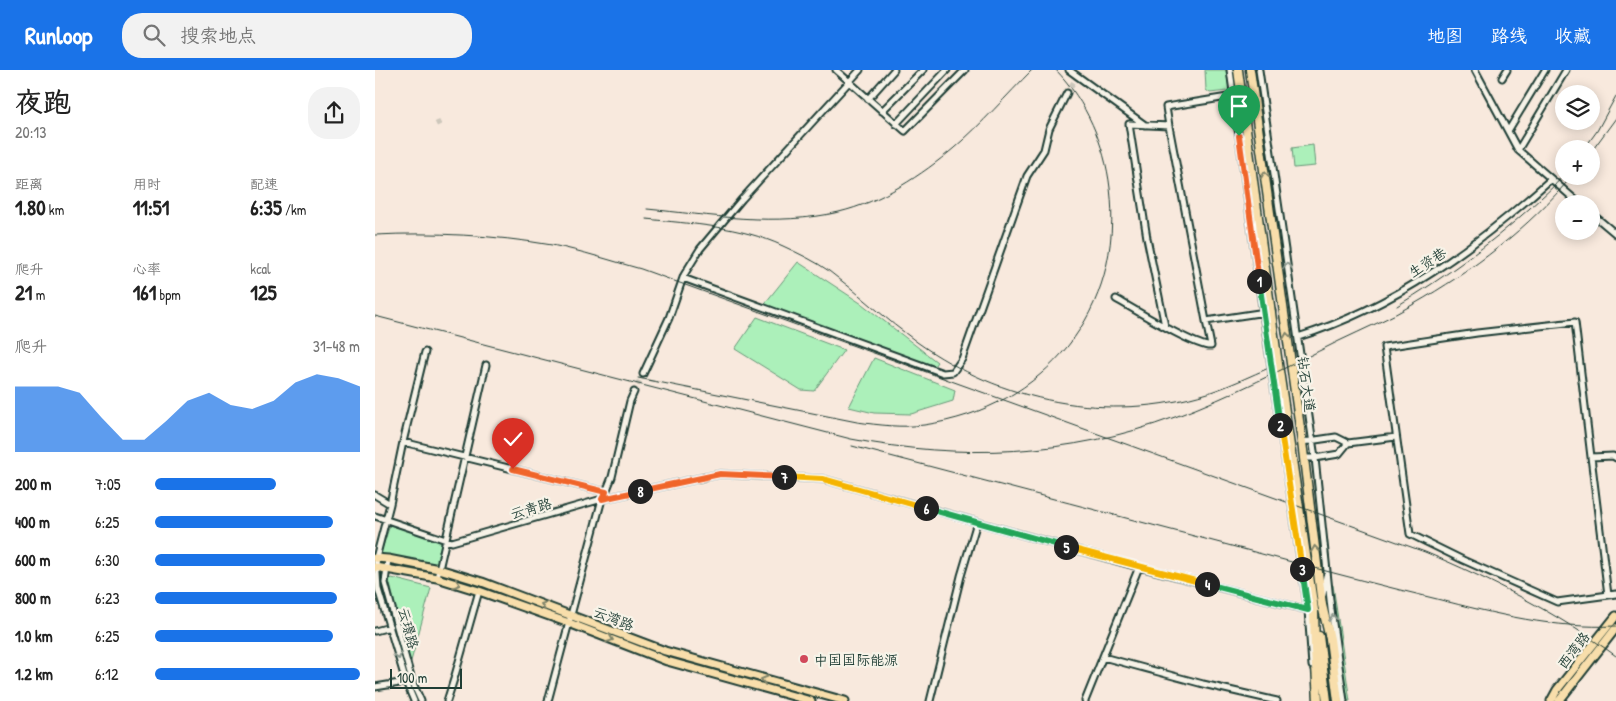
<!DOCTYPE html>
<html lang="zh">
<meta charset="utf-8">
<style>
body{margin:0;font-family:"Patrick Hand","LXGW WenKai TC",sans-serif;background:#f2f2f2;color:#222;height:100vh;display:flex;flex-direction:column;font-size:19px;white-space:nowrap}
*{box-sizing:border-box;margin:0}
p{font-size:16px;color:#767676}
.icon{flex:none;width:28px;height:28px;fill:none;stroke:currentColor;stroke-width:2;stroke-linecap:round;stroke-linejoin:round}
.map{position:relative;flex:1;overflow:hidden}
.sheet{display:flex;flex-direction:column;background:#fff;width:375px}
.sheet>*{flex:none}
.controls{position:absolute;left:1180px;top:15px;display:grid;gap:10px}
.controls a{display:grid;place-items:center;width:45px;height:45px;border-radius:50%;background:#fff;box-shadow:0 2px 12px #0003;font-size:25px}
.scale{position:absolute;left:15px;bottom:12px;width:72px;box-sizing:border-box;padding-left:5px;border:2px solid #1f3d34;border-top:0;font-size:14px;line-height:18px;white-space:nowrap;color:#1f3d34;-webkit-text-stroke:4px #f7f3e8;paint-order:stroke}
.pin{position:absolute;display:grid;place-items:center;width:42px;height:42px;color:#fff;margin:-51px -21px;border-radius:50% 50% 50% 0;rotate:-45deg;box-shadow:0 0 5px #0007}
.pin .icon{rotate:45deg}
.km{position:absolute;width:25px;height:25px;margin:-12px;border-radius:50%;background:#222;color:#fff;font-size:14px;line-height:25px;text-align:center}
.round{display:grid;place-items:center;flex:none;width:52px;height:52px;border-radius:20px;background:#f2f2f2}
.overview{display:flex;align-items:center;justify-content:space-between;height:85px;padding:0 15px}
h1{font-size:28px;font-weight:700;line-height:38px}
.figures{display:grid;grid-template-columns:repeat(3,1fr);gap:8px;height:85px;padding:5px 15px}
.figures div{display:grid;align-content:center}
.figures b{font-size:21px;font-weight:700}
.figures small{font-size:14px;font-weight:400}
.figures p{font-size:14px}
.chart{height:140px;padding:10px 15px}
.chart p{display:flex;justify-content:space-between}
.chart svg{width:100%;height:90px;margin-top:5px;fill:#1a73e8;opacity:.7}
ul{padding:0 15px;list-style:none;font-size:16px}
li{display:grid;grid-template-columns:80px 60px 1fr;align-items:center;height:38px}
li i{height:12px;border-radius:6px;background:#1a73e8}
header{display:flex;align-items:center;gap:30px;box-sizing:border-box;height:70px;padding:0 25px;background:#1a73e8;color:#fff}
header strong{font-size:24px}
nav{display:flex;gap:28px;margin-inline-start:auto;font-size:18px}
.search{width:350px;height:45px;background:#f2f2f2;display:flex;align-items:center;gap:12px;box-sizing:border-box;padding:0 18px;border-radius:20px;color:#767676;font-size:19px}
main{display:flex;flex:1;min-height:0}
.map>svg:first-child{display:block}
.green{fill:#acf0ba;stroke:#669677}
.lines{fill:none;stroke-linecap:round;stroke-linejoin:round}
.minor-tunnel{stroke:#cdc7bb;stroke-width:5;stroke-dasharray:5 2.5;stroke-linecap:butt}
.minor-casing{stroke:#1f3d34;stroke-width:9}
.major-casing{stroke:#1f3d34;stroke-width:11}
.highway-casing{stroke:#1f3d34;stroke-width:11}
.minor{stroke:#f7f3e8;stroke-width:5}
.major{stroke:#f8deab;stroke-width:7}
.highway{stroke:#f8deab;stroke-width:8}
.rail{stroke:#1f3d34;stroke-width:1}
.oneway{stroke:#81856a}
.oneway2{stroke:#8b988e}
.split-1-casing{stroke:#fff;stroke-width:10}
.split-2-casing{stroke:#fff;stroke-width:10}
.split-3-casing{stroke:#fff;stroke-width:10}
.split-4-casing{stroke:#fff;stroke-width:10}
.split-5-casing{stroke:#fff;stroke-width:10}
.split-6-casing{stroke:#fff;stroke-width:10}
.split-7-casing{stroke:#fff;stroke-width:10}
.split-8-casing{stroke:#fff;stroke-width:10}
.split-9-casing{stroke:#fff;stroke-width:10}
.split-1{stroke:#f0652b;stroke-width:6}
.split-2{stroke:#22a559;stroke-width:6}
.split-3{stroke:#f5b400;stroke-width:6}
.split-4{stroke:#22a559;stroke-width:6}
.split-5{stroke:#f5b400;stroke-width:6}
.split-6{stroke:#22a559;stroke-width:6}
.split-7{stroke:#f5b400;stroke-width:6}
.split-8{stroke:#f0652b;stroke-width:6}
.split-9{stroke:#f0652b;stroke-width:6}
.poi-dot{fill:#d1495b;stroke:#f7f3e8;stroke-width:2}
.labels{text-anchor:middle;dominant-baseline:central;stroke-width:4.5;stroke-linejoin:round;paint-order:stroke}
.street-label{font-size:14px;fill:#1f3d34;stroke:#f7f3e8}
.poi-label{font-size:14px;fill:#1f3d34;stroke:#f7f3e8;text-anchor:start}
</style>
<header>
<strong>Runloop</strong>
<div class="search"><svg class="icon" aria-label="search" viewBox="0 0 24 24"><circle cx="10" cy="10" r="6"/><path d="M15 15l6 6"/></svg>搜索地点</div>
<nav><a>地图</a><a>路线</a><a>收藏</a></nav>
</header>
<main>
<section class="sheet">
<div class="overview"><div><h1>夜跑</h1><p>20:13</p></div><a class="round"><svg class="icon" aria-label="share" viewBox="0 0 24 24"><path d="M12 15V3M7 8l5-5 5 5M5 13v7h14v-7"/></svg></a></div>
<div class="figures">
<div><p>距离</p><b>1.80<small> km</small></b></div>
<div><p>用时</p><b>11:51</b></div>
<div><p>配速</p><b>6:35<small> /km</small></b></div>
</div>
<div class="figures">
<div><p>爬升</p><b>21<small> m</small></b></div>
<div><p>心率</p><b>161<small> bpm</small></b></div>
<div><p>kcal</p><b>125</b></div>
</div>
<div class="chart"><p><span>爬升</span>31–48 m</p>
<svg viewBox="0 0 160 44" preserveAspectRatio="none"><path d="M0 44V12L10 12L20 12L30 15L40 27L50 38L60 38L70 29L80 19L90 15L100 21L110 23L120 19L130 10L140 6L150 8L160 12V44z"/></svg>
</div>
<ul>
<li><b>200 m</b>7:05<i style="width:59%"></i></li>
<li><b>400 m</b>6:25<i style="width:87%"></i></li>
<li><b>600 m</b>6:30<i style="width:83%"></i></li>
<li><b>800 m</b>6:23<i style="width:89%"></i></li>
<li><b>1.0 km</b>6:25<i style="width:87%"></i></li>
<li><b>1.2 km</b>6:12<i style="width:100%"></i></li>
</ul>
</section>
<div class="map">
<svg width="1241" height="631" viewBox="0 0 1241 631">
<rect width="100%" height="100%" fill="#f8e9dd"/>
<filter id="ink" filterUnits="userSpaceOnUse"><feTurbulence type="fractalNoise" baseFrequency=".02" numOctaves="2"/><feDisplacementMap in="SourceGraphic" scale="10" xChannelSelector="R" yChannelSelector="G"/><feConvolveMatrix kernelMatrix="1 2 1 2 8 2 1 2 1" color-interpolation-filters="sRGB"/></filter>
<g filter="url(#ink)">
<path class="green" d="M830,0H851L854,19L852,21L835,23L831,20Z
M938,75L940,96L919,98L917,78Z
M423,192L487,234L562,292L557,299L387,237Z
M382,247L469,280L439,321L426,320L360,279Z
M499,288L580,320L578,331L536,344L499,343L474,337Z
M16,452L68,471L63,496L24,487L5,485Z
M17,508L56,518L35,595L14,510Z
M947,513L958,515L975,631H965L962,600Z"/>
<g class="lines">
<path class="minor-tunnel" d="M692,23L701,8
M62,51L65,57
M259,322L268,304"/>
<defs>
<path id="minor" d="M461,0L530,61L590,0
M694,0L770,55
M855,0L888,243L933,540L937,596
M884,0L940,388L956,539L969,631
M1100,0L1143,80L1205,134
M1127,8L1132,0
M859,26L791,37L794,56L831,251L897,241
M493,29L519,0
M507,41L548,0
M521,54L572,0
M1133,61L1170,0
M1143,80L1191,0
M1216,143L1241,164
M308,208L568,303L578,302L587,289L652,106L669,80L674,59L692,23
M741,229C757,238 822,278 836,276L831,251
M790,256L772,168L754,54L794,56
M923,267C1020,237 1102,176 1176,109
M268,304L294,248L309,205L325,179L367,129L485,0
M28,372L50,282
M927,372L961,367L973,373L1021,367
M1216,387L1233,525
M929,388H940L964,384L973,373
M1241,388L1238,386L1216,387L1200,252L1102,263L1009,277L1035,464L1088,490L1182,532L1241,524
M231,422L237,407L255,331L259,322
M0,425L15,434L1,488L3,519L31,612L39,631
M15,434L28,372L231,422L227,429L173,631
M0,446L77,472L227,429L345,404L448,409L756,495L933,540
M13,489L10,513L37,611L46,631
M62,508L111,295
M948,525L951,506
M0,561L15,557
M728,587L828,614L902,631
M0,617L31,612
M72,631L79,609L104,521
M555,631L586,506L602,452
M710,631L764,497"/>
<path id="major" d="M0,488L13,489L64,499L107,512L290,581L470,631
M0,497L62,508L104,521L194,553L292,591L436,631
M1176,631L1182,620L1241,546
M1184,631L1241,558"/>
<path id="highway" d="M863,0L902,287L939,540L940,579L943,631
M875,0L927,372L947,535L955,569L963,631
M944,566L952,631"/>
</defs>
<use href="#minor" class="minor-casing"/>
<use href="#major" class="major-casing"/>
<use href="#highway" class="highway-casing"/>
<use href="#minor" class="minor"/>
<use href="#major" class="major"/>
<use href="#highway" class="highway"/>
<path class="rail" d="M1209,79L1222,61L1241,26
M1216,82L1241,48
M272,139C335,145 401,157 464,142C506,132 547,105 579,78C607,54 631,26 657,0
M271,149C317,154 365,156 408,176C423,183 440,191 454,201C484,223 511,250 542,272C626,332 734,354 833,323C855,316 875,306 896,297
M0,165C59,162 118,165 177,175C207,181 237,191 266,199L1050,482C1117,510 1182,543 1241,586
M1022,236C1070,207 1114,175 1155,138C1167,127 1179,117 1189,105
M0,246L476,369C584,390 696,386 800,347C856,326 910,298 964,271C989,259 1015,248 1039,234C1097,201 1154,158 1197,106
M263,308L482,352C504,355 527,358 549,355C670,338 750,240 735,118C730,75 711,31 681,0
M477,376C622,414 767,452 913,491C962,504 1012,517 1062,529C1120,544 1180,559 1241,556"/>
</g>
<defs><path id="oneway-chevron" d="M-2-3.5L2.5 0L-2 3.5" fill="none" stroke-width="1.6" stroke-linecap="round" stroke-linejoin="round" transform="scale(1.25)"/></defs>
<g class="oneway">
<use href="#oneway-chevron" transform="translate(890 105) rotate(-98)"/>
<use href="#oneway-chevron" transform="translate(912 266) rotate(-98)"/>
<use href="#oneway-chevron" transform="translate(940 479) rotate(-97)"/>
<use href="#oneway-chevron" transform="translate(82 514) rotate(17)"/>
<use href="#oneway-chevron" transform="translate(169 535) rotate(-159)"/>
<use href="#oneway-chevron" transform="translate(235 569) rotate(21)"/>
<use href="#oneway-chevron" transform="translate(389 610) rotate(-164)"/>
</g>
<g class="oneway2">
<use href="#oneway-chevron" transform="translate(912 196) rotate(-98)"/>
<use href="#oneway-chevron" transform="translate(958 548) rotate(-98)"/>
<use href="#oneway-chevron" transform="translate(23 586) rotate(74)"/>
</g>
</g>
<g class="lines" filter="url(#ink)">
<defs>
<path id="split-1" d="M864,66L884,211"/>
<path id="split-2" d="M884,211L905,355"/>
<path id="split-3" d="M905,355L927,499"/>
<path id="split-4" d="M832,514L933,540L927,499"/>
<path id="split-5" d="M691,477L832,514"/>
<path id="split-6" d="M551,438L691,477"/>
<path id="split-7" d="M409,407L448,409L551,438"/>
<path id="split-8" d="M265,421L345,404L409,407"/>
<path id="split-9" d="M138,399L231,422L227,429L265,421"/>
</defs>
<use href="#split-1" class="split-1-casing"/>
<use href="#split-2" class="split-2-casing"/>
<use href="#split-3" class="split-3-casing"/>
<use href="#split-4" class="split-4-casing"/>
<use href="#split-5" class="split-5-casing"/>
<use href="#split-6" class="split-6-casing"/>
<use href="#split-7" class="split-7-casing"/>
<use href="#split-8" class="split-8-casing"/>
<use href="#split-9" class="split-9-casing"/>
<use href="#split-1" class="split-1"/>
<use href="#split-2" class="split-2"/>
<use href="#split-3" class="split-3"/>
<use href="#split-4" class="split-4"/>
<use href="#split-5" class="split-5"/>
<use href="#split-6" class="split-6"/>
<use href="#split-7" class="split-7"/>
<use href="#split-8" class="split-8"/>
<use href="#split-9" class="split-9"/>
</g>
<circle class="poi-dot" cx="429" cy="589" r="5"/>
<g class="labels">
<g class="street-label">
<text transform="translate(1052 192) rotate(-33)">生资巷</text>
<text transform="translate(932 314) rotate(82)">钻石大道</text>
<text transform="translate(156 438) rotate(-16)">云青路</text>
<text transform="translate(239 548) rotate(21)">云湾路</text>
<text transform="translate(34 558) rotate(75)">云璟路</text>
<text transform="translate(1198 580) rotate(-52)">西湾路</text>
</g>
<g class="poi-label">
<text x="439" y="589">中国国际能源</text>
</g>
</g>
</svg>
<div class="controls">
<a><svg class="icon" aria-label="layers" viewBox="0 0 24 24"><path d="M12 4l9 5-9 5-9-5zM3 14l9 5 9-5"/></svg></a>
<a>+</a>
<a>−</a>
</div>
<div class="scale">100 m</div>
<div class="pin" style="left:864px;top:66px;background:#1e9e55"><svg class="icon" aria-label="arrive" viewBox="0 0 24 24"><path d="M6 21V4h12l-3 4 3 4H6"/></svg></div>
<div class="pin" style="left:138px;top:399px;background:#d93025"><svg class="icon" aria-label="check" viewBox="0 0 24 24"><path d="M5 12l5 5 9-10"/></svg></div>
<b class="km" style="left:884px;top:211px">1</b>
<b class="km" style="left:905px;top:355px">2</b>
<b class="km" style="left:927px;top:499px">3</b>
<b class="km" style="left:832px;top:514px">4</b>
<b class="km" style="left:691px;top:477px">5</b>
<b class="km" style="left:551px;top:438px">6</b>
<b class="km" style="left:409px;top:407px">7</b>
<b class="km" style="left:265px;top:421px">8</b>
</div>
</main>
